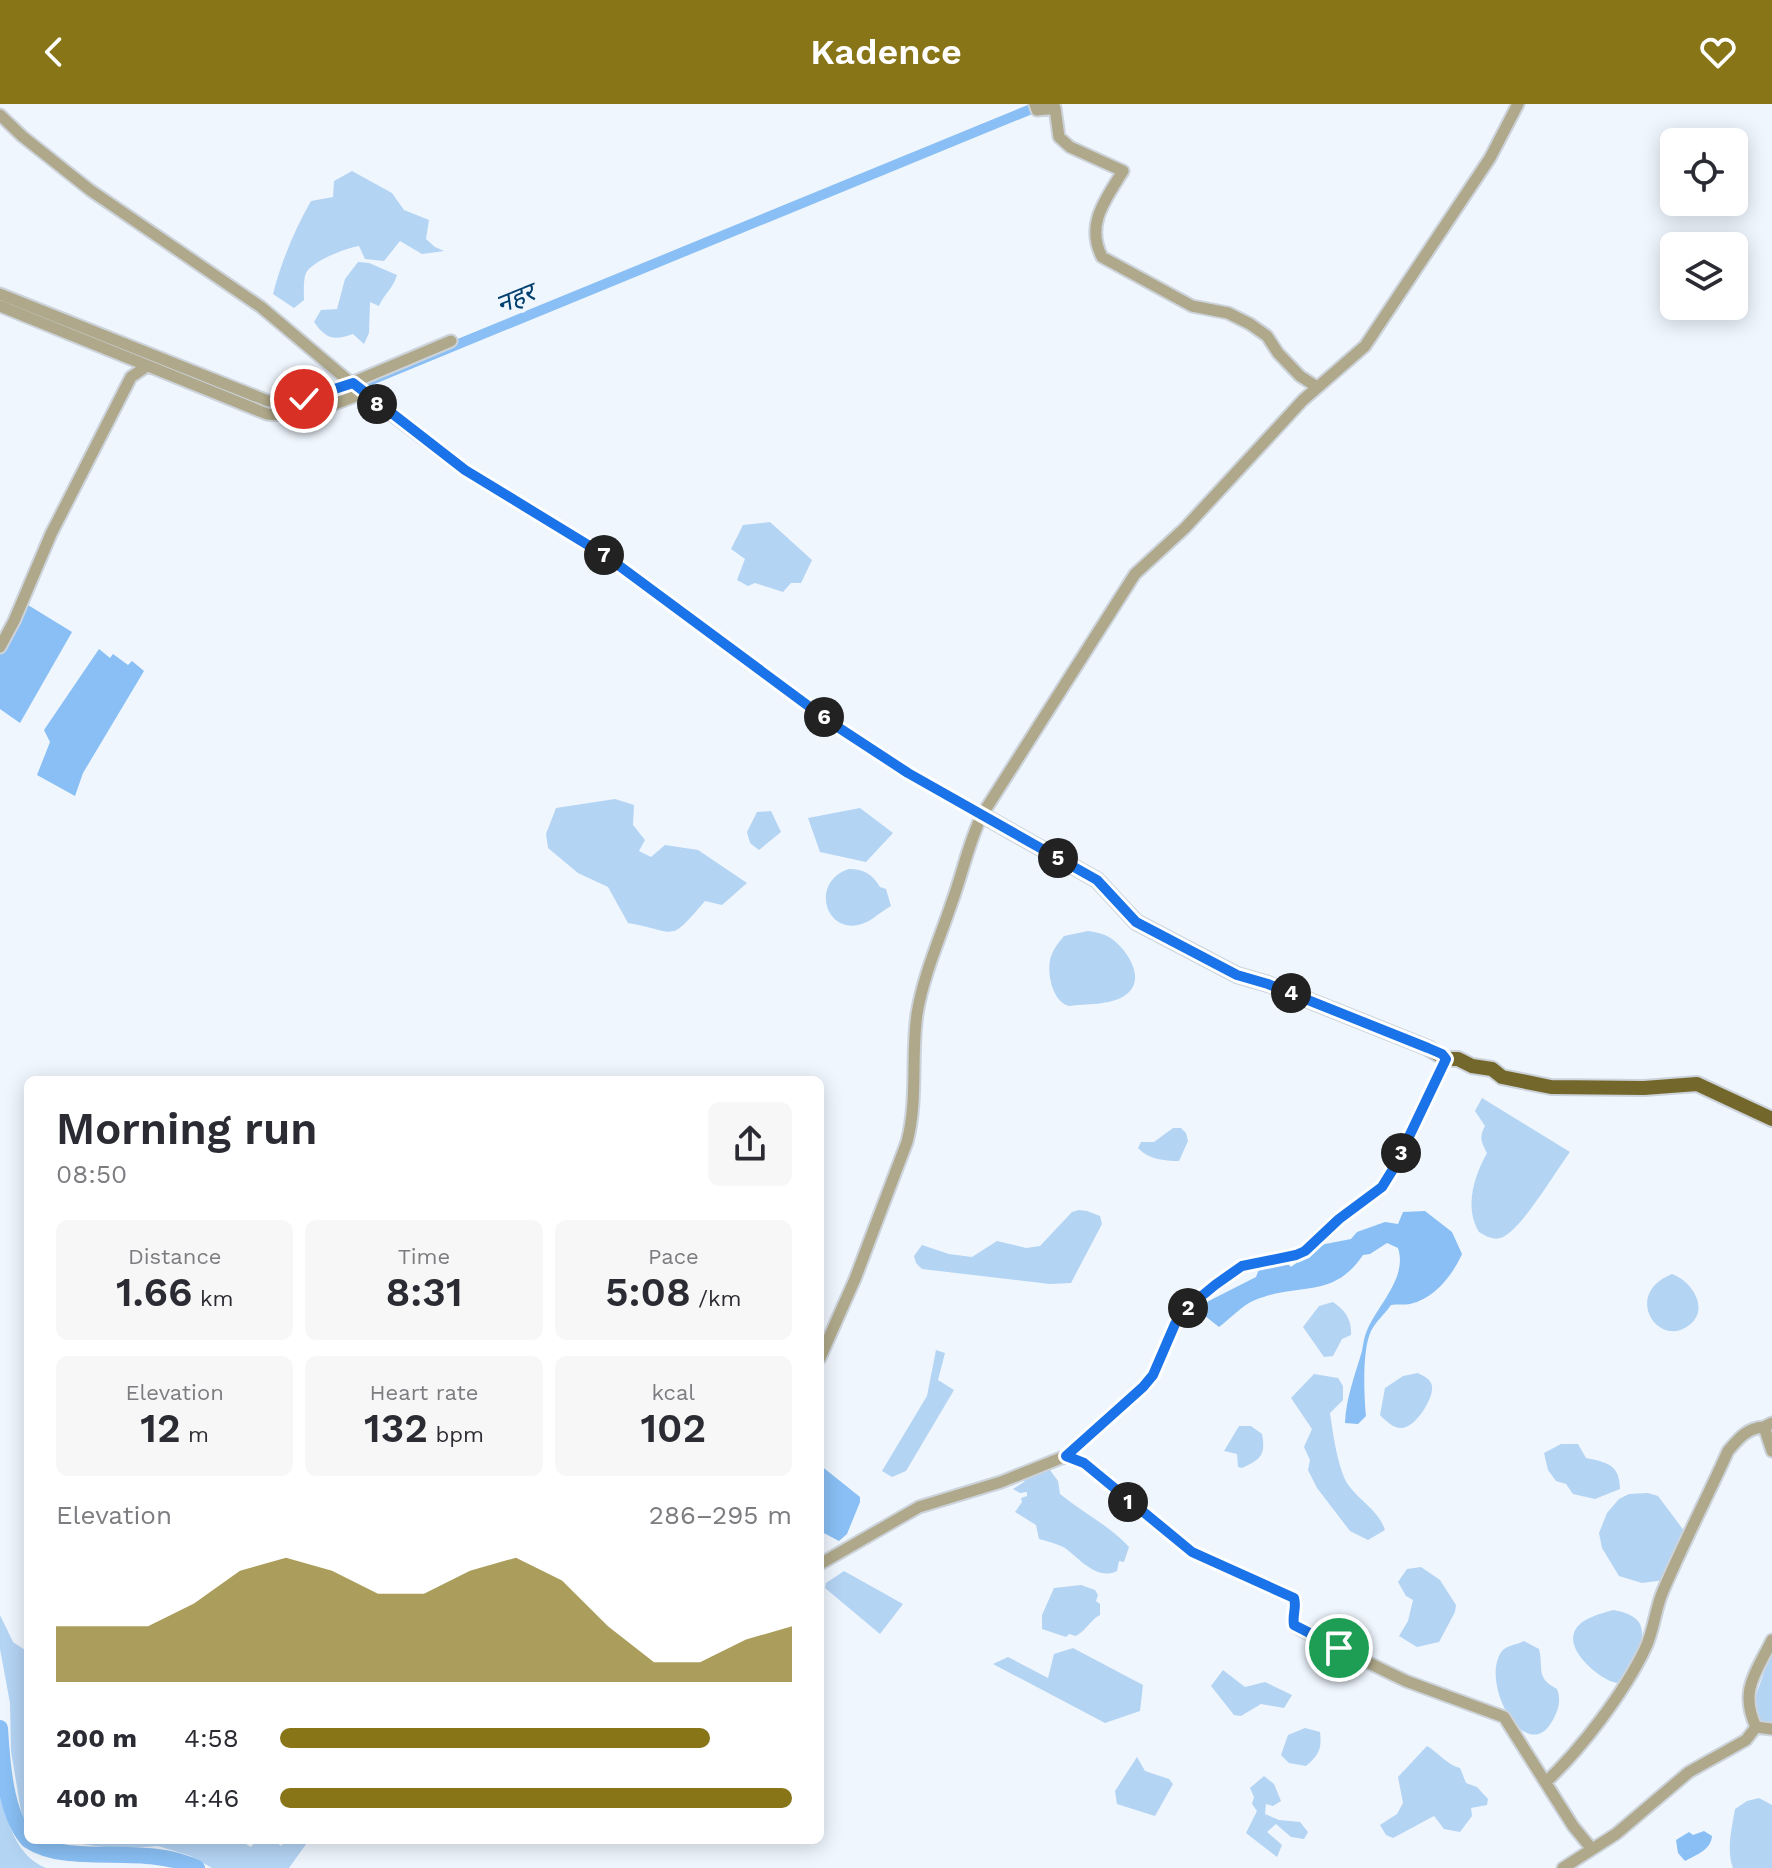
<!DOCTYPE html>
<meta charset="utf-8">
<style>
body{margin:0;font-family:"Work Sans","Noto Sans Devanagari",sans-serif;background:#f7f7f7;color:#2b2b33;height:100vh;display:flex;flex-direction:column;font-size:30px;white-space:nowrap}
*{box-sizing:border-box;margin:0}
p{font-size:26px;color:#7c7c81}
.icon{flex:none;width:44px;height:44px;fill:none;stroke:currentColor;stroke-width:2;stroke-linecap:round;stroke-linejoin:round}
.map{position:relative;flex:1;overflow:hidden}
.panel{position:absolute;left:24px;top:972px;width:800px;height:768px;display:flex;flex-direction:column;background:#fff;border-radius:12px;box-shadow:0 4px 20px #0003}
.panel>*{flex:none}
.buttons{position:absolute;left:1660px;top:24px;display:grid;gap:16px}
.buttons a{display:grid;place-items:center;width:88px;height:88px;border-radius:12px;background:#fff;box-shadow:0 4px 20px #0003;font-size:40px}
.pin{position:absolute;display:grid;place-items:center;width:68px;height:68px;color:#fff;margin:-34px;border:4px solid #fff;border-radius:50%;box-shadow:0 2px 8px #0007}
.km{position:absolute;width:40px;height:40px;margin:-20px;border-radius:50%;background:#222;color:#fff;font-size:22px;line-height:40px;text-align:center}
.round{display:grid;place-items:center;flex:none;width:84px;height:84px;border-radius:12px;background:#f7f7f7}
.headline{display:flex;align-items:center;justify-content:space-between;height:136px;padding:0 32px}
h1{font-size:44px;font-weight:600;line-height:60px}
.metrics{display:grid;grid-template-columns:repeat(3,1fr);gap:12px;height:136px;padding:8px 32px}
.metrics div{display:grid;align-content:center;border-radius:12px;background:#f7f7f7;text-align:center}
.metrics b{font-size:40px;font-weight:600}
.metrics small{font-size:22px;font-weight:400}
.metrics p{font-size:22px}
.chart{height:224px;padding:16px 32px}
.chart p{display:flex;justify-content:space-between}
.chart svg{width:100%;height:144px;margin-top:8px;fill:#887518;opacity:.7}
ul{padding:0 32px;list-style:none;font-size:26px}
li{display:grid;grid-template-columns:128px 96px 1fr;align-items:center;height:60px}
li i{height:20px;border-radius:10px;background:#887518}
header{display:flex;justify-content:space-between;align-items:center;height:104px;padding:0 32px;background:#887518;color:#fff;font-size:36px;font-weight:600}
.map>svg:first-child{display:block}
.green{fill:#b4d4f4}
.water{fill:#89bff4}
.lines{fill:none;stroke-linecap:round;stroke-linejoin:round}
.canal{stroke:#89bff4;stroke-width:10}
.river{stroke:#89bff4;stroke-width:16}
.minor-casing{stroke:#ccd3db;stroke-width:15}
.major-casing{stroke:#ccd3db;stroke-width:18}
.minor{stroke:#afa88a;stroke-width:11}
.major{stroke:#74672c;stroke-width:14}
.route-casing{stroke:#fff;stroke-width:16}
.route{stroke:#1a73e8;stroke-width:10}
.labels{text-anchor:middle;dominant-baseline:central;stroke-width:8;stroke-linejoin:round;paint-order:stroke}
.water-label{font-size:26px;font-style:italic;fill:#003f6e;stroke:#eff6fe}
</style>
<header><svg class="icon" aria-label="back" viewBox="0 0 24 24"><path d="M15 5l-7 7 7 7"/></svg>Kadence<svg class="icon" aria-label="heart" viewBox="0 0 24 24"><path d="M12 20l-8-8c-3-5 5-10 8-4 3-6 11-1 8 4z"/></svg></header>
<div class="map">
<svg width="1772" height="1764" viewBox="0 0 1772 1764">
<rect width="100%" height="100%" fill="#eff6fe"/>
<path class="green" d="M352,67L392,89L404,106L429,116L426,135L435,143L444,147L422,150L400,137L384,157L365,155L359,142C346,144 312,157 306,169C303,176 304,188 304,196L294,204L273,190C281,158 295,125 311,97L333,93L334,77Z
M358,158L369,159L397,171C393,185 384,190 379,202L370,198L369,229L364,240L353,230C334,237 326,235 314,218L321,206L337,205L345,175Z
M770,418L812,456L801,479H791L783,488L755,479L748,482L737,476L745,455L731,445L743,421Z
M615,695L634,701L633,721L645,736L639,747L651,753L665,741L698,746L747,779L722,801L705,797C668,840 679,828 628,819L608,783L578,769L548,744L546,730L556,704Z
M860,704L893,729L866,758L820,748L808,714Z
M771,707L781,728L759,746L750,739L747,728L757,708Z
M849,765C864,765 872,770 880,783L886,785L891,802C880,808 870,819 858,821C824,828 811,777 849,765Z
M1088,827C1096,828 1105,830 1112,835C1128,847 1148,877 1124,892C1111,901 1085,900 1069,902C1053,898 1047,871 1050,856C1052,847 1058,839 1064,832Z
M1482,994L1570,1048C1555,1068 1524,1122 1503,1133C1495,1137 1487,1133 1479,1128C1464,1104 1474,1072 1487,1049C1481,1038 1479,1033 1485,1022L1475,1007Z
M1173,1024H1181L1186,1029L1188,1037L1179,1057C1164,1057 1148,1055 1138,1044L1141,1038H1154Z
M1079,1106L1087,1107L1100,1112L1102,1120L1071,1179L1050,1180L922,1165L916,1159L914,1152L922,1141L949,1150L972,1153L997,1137L1026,1144L1040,1142L1072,1108Z
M1672,1170C1692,1177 1711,1206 1688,1222C1658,1244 1622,1190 1672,1170Z
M1333,1198C1345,1206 1352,1216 1351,1231L1342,1235L1333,1252L1324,1253L1303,1223L1319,1202Z
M936,1246L945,1249L938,1276L954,1286L906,1367L892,1373L882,1367L927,1292Z
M1418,1269C1423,1272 1431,1275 1432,1282C1434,1294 1416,1323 1402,1324C1394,1325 1386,1317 1380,1311L1385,1284L1403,1272Z
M1314,1270L1338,1274L1343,1282V1296L1330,1309C1333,1329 1338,1367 1349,1382C1361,1398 1379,1407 1385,1426L1368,1436L1350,1427L1317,1384L1308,1366L1310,1356L1304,1343L1312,1325L1291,1294Z
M1239,1322H1251L1262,1330C1266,1351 1261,1355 1242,1364L1238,1363L1237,1350L1224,1347Z
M1561,1340H1578L1586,1354C1607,1358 1620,1361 1620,1385L1595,1395L1573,1390L1566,1380L1556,1377L1548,1366L1544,1349Z
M1047,1362L1058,1377L1060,1390C1083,1409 1109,1421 1129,1443L1124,1458L1119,1457L1117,1467C1097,1477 1080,1455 1065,1444C1058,1440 1047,1437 1039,1435L1036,1421L1015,1408L1022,1398L1021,1394L1027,1392V1388L1020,1389L1013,1385L1024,1378L1026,1371Z
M1648,1389L1658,1392L1685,1428L1664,1476L1642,1479L1619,1472L1602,1444L1599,1429L1607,1409L1619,1395L1629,1390Z
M1421,1463L1440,1476L1456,1501L1455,1508L1439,1538L1417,1543L1399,1532L1408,1517L1413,1496L1406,1492L1398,1478L1407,1465Z
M844,1467L903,1500L880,1530L825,1484L826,1479Z
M1081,1481L1095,1486L1098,1491L1096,1497L1100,1500V1511C1090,1516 1088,1525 1076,1532L1069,1530L1066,1533L1042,1525V1511L1054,1484Z
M1613,1506C1665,1514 1635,1553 1618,1579C1601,1577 1567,1548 1574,1529C1579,1514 1601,1510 1613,1506Z
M0,1511L13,1538L28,1548V1724L22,1713L11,1647L10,1599L0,1545Z
M1524,1537L1539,1545C1544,1566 1535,1573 1557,1585C1561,1595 1559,1604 1554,1614C1528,1667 1478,1579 1502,1547C1507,1541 1517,1541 1524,1537Z
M1073,1544L1143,1581L1140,1607L1105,1619L993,1560L1008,1553L1048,1574L1054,1550Z
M1772,1545V1620L1759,1617L1755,1594Z
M1223,1566L1245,1583L1265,1578L1292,1591L1284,1604L1261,1600L1241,1612L1234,1611L1211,1582Z
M1305,1624L1320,1628C1322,1645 1319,1651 1306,1662L1289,1659L1281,1651L1288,1631Z
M1427,1642C1439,1649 1447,1661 1460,1664L1466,1679L1477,1683L1488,1695L1487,1701L1471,1704L1472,1712L1460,1728L1444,1725L1434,1712L1393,1734L1386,1731L1380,1721L1397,1710L1403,1699L1398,1673Z
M1137,1653L1145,1667L1169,1675L1173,1680L1155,1712L1117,1700L1115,1687Z
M1264,1672L1274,1680L1281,1697L1273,1702L1266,1700L1265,1710L1279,1716L1300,1718L1308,1728L1304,1735L1291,1733L1276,1720L1267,1728L1282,1741L1277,1753L1246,1729L1257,1707L1252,1700L1254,1693L1250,1684Z
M0,1690C8,1719 16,1752 46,1764H0Z
M1759,1694L1772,1701V1764H1733C1726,1746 1732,1724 1735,1705L1747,1697Z
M52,1736H238L251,1743L257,1736H273L281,1742L286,1736H309L289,1764H212L191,1752L158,1742L119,1745Z"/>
<path class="water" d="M28,501L72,528L20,619L0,605V550Z
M99,545L110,554L113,550L128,561L132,557L144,567L83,669L75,692L37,671L50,638L44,626Z
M1425,1107L1452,1128L1462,1150C1452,1172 1435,1194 1410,1200C1405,1201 1397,1200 1391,1201C1385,1210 1376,1217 1371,1227C1362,1246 1364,1291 1366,1312L1358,1320L1345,1319C1346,1294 1355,1271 1362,1247C1363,1241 1364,1234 1366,1229C1376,1202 1408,1175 1398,1144L1387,1139L1370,1150L1363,1151C1333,1196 1298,1178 1255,1196C1242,1201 1230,1215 1219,1223L1195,1204L1256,1173L1259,1165L1287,1159L1291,1163L1320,1141L1351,1135L1357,1128L1385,1118L1398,1120L1403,1108Z
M820,1361L860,1393V1398L847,1430L839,1437L820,1427Z
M1704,1727L1712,1732C1711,1746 1696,1751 1685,1757L1678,1749L1676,1736L1689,1728L1693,1731Z"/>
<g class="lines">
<path class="canal" d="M156,258L234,289
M349,285L1041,1
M269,299L291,304L315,297"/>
<path class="river" d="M0,1624C2,1656 5,1711 28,1736
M28,1736C70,1764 144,1738 197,1764"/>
<defs>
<path id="minor" d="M1035,0L1037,6L1055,4L1059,33L1070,43L1123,67C1106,95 1085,120 1102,153L1192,202L1228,209L1250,220L1267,232L1278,249L1300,272L1317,283
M0,11L22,32L90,86L261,203L363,289L465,366L606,452L830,618L908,669L982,711
M0,190L268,297L304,295L337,285L451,237
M0,202L267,310C307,313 326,303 363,289
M0,543L14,517L51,430L131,273L147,262
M820,1254L855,1175L907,1038C918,996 911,952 917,910C923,872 940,834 952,798C963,768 968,740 982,711L1135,470L1185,424L1303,296L1365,242L1490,54L1518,0
M1772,1319L1764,1323L1772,1347
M1066,1352L1084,1359L1192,1448L1294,1494C1297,1504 1292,1510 1294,1521L1301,1526L1406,1577L1504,1613L1573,1722L1591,1744
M820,1460L919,1403L1001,1378L1066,1352L1143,1283L1153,1271L1175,1220L1192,1200L1215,1181L1242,1162L1296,1151L1305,1147L1339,1115L1382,1083L1395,1062L1446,955
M1756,1623L1772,1625
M1546,1678C1581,1645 1624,1589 1645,1545C1654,1527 1655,1505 1663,1487C1683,1440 1707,1394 1728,1347C1739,1334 1747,1324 1764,1323
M1563,1764L1616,1730L1689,1668L1746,1636L1756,1623C1739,1586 1756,1569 1772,1536"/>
<path id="major" d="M982,711L1097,776L1136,818L1237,871L1268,880L1428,944L1446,955H1458L1472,962L1492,965L1502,973L1551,983L1644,984L1697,980L1772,1015"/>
</defs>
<use href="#minor" class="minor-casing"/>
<use href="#major" class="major-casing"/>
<use href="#minor" class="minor"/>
<use href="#major" class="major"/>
</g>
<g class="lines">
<defs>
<path id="route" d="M304,295L353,279L465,366L606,452L830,618L908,669L1097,776L1136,818L1237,871L1268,880L1428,944L1442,950L1446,955L1395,1062L1382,1083L1339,1115L1305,1147L1296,1151L1242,1162L1215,1181L1192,1200L1175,1220L1153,1271L1143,1283L1066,1352L1084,1359L1192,1448L1294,1494C1297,1504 1292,1510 1294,1521L1339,1544"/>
</defs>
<use href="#route" class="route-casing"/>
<use href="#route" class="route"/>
</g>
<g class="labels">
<g class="water-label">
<text transform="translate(515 194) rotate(-22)">नहर</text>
</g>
</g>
</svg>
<div class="buttons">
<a><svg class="icon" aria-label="locate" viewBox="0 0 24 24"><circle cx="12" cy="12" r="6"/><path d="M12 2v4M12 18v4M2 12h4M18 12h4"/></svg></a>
<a><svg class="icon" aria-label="layers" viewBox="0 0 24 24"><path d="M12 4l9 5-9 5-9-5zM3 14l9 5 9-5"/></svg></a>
</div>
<div class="pin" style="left:1339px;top:1544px;background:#1e9e55"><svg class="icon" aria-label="arrive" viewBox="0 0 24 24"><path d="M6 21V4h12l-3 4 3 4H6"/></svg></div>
<div class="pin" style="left:304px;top:295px;background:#d93025"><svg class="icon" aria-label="check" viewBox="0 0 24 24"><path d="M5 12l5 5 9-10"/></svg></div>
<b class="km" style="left:1128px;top:1398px">1</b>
<b class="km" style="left:1188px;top:1204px">2</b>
<b class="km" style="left:1401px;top:1049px">3</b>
<b class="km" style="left:1291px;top:889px">4</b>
<b class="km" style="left:1058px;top:754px">5</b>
<b class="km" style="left:824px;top:613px">6</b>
<b class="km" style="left:604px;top:451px">7</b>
<b class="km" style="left:377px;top:300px">8</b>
<section class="panel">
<div class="headline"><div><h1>Morning run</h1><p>08:50</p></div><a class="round"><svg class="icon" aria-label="share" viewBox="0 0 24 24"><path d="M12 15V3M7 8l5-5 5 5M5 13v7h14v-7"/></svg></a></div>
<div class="metrics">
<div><p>Distance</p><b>1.66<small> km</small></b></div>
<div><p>Time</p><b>8:31</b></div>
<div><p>Pace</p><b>5:08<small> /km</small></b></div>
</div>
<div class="metrics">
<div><p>Elevation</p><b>12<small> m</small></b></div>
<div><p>Heart rate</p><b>132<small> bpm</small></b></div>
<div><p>kcal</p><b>102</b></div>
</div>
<div class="chart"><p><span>Elevation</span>286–295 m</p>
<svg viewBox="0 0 160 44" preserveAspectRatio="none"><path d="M0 44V27L10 27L20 27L30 20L40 10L50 6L60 10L70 17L80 17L90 10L100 6L110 13L120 27L130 38L140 38L150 31L160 27V44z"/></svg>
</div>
<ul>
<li><b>200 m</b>4:58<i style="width:84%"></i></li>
<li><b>400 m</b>4:46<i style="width:100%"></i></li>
</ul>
</section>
</div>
